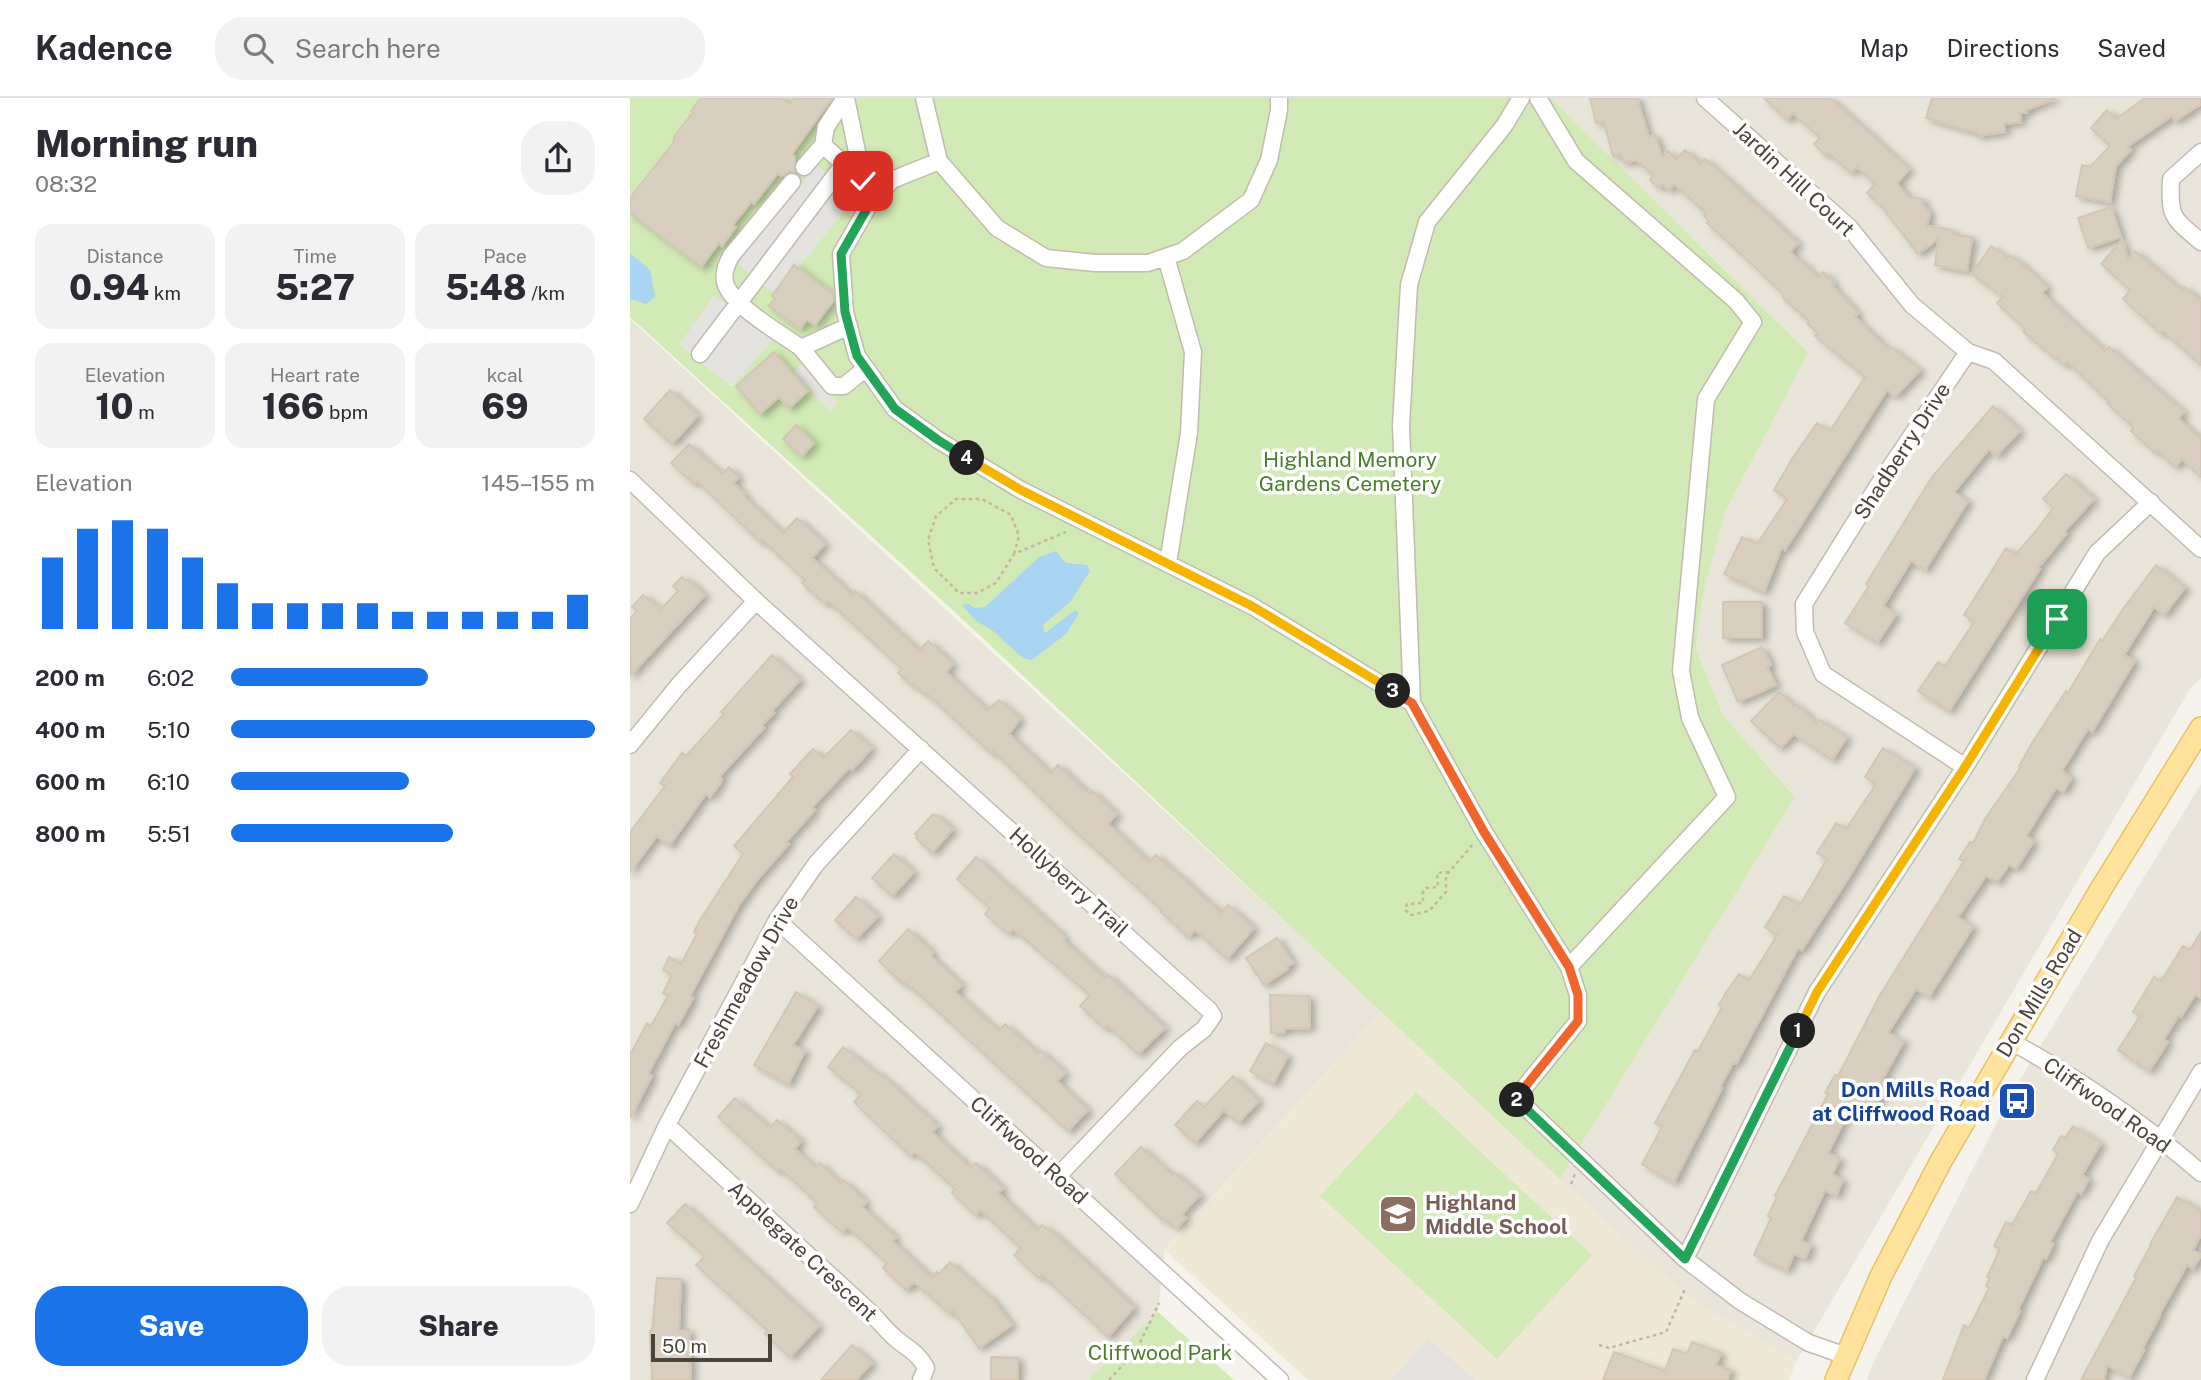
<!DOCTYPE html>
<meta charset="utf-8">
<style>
body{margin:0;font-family:"Public Sans",sans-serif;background:#f2f2f3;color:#2b2b33;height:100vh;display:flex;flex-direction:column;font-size:26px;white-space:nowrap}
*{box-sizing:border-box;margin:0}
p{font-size:23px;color:#7c7c81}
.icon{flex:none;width:38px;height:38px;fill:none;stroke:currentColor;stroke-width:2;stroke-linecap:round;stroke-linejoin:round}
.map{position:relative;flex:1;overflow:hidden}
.details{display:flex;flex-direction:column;background:#fff;width:630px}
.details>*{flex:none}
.scale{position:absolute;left:21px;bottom:18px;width:121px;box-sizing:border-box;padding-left:7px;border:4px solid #4b4439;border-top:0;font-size:19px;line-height:24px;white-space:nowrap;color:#4b4439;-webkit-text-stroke:5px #fff;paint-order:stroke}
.pin{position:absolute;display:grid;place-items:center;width:60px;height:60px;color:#fff;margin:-30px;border-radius:14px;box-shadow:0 4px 10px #0006}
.km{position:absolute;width:35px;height:35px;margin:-18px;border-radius:50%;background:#222;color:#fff;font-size:19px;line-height:35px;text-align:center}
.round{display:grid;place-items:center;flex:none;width:74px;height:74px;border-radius:28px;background:#f2f2f3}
.summary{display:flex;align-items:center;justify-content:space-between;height:119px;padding:0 35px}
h1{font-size:38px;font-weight:800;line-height:52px}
.figures{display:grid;grid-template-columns:repeat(3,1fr);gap:10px;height:119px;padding:7px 35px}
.figures div{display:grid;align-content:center;border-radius:18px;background:#f2f2f3;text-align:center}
.figures b{font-size:35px;font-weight:800}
.figures small{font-size:19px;font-weight:400}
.figures p{font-size:19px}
.chart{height:196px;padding:14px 35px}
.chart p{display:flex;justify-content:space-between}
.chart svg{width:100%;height:126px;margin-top:7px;stroke:#1a73e8;stroke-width:6}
.button{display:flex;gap:14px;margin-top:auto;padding:14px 35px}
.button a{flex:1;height:80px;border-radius:28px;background:#1a73e8;color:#fff;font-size:28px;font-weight:800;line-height:80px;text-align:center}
.button a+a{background:#f2f2f3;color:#2b2b33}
ul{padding:0 35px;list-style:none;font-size:23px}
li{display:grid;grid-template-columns:112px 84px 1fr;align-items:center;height:52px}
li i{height:18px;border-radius:9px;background:#1a73e8}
header{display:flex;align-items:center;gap:42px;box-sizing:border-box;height:98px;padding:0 35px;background:#fff;border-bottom:2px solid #e1e1e2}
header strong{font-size:33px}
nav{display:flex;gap:38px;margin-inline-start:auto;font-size:24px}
.search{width:490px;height:63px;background:#f2f2f3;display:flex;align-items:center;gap:18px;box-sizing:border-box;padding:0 24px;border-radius:28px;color:#7c7c81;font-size:26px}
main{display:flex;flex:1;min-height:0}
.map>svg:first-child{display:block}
.residential{fill:#eae5da}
.education{fill:#efe8d6}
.green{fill:#d2eab5}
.parking{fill:#e5e3e0}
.water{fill:#a9d4f2}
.building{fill:#d8cfc1;stroke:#d3c7b4;stroke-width:2;filter:url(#shadow)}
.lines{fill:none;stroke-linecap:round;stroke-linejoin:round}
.minor-casing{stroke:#c2bbae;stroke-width:19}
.major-casing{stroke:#e6c16a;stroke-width:24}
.path{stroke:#c4b79f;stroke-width:2.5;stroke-dasharray:3.5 3.5;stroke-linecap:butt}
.minor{stroke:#fff;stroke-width:16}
.major{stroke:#ffe39c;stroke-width:21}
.split-1-casing{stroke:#fff;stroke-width:14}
.split-2-casing{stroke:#fff;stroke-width:14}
.split-3-casing{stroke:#fff;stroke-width:14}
.split-4-casing{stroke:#fff;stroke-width:14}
.split-5-casing{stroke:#fff;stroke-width:14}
.split-1{stroke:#f5b400;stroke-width:9}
.split-2{stroke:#22a559;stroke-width:9}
.split-3{stroke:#f0652b;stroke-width:9}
.split-4{stroke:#f5b400;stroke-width:9}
.split-5{stroke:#22a559;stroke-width:9}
.labels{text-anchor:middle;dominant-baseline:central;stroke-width:7;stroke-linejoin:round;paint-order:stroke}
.street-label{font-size:21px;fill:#4b4439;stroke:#fff}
.park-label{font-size:21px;fill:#4a7f2a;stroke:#fff}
.transit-label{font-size:21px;font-weight:bold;fill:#164399;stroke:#fff;text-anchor:end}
.education-label{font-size:21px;font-weight:bold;fill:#785e54;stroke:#fff;text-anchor:start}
</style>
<header>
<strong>Kadence</strong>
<div class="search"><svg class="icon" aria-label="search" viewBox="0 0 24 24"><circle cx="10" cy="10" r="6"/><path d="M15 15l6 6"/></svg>Search here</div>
<nav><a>Map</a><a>Directions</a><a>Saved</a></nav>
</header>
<main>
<section class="details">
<div class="summary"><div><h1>Morning run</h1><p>08:32</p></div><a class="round"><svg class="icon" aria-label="share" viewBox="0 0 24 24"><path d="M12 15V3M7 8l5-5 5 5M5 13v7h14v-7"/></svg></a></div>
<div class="figures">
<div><p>Distance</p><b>0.94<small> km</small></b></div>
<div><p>Time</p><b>5:27</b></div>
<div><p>Pace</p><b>5:48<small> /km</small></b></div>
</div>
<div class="figures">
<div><p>Elevation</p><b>10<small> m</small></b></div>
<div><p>Heart rate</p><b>166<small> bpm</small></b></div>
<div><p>kcal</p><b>69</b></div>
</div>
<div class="chart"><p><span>Elevation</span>145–155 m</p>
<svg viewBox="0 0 160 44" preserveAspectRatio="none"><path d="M5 44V19M15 44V9M25 44V6M35 44V9M45 44V19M55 44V28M65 44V35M75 44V35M85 44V35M95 44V35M105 44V38M115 44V38M125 44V38M135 44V38M145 44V38M155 44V32"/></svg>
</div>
<ul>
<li><b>200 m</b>6:02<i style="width:54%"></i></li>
<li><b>400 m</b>5:10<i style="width:100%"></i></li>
<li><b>600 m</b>6:10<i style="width:49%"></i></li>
<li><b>800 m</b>5:51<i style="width:61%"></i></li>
</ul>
<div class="button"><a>Save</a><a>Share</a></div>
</section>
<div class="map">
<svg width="1571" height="1282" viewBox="0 0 1571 1282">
<defs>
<filter id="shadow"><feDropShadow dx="5" dy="3" stdDeviation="3.5" flood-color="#0004"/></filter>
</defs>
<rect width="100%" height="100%" fill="#f6f3ec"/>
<path class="residential" d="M921,0H1571V580L1561,589L1166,1264L1060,1201L930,1081L1165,699L1093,617L1066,551L1073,496L1095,414L1177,255Z
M0,221L752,913L535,1151L528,1214L458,1282H0Z
M1571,686V1282H1237L1243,1265L1383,993Z"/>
<path class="education" d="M752,913L1060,1201L1166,1264L1159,1282H678L543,1160L535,1152Z"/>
<path class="green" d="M0,0H921L1178,255L1095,414L1073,496L1066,551L1093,617L1165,699L930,1081L327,516L0,219Z
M786,994L962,1157L867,1261L690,1098Z
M528,1214L604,1282H458Z"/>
<path class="parking" d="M187,67L226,99L146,197L107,165Z
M84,197L142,242L102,289L49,247Z
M172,266L208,305L200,313L163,274Z
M798,1241L845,1282H761Z"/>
<path class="water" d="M0,155L20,172L25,199L16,206L0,201Z
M426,453L436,465L457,467L460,473L440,504L413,527L415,535L445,512L449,515L436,536L402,562L393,560L363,533L345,522L332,507L338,506L345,510L355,509L409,459Z"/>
<path class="building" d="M71,0H152L159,6L164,0H202L162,56L165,59V74H159L151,78L148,75L124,106L121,104L103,127L106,129L92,148L89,145L71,169L0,115V100L44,44V39L63,14L61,13Z
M960,0H1007L1019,39L1025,37L1032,59L1038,53L1046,61L1055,52L1070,66L1075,61L1168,145L1160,154L1188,179L1193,174L1204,185L1202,187L1228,215L1225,219L1259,252L1261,249L1290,272L1267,297L1264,298L1257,292L1155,452L1152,449L1134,494L1094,476L1112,439L1127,446L1157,401L1144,392L1162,361L1187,325L1200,333L1235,279L1185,238L1188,235L1177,225L1179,223L1153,200V196L1126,170L1077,125L1079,123L1074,118L1076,115L1044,86L1039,92L1032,86L1029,90L1020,82L1023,77L1006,62L994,65L991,56L983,58L974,24L966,25Z
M1134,0H1200L1279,71L1267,86L1279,99L1293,101L1292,106L1300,115L1297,128L1323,132L1322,136L1342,139L1337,173L1305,167L1308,141L1288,156L1252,109L1237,95L1245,86L1227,69L1221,75L1198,55L1195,57L1184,46L1190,40L1163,15L1157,22Z
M1302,0H1425V1L1396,12L1397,15H1390L1391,24L1374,26L1375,34L1347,38V35L1296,20Z
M1515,0H1571V6L1545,23L1542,18L1497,49L1501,52L1486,68L1480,104L1446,98L1452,67L1460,69L1480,48L1461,30L1477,12L1486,21Z
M1481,109L1491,139L1458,150L1448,120Z
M1492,142L1498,160L1505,153L1552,193L1555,189L1571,204V267L1533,233L1531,236L1493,201L1500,192L1471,166Z
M1361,148L1377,159L1379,157L1390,164L1417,189L1412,195L1447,228L1475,253L1479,249L1554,314L1548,320L1571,341V379L1552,361L1545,369L1527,352L1525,355L1501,333L1504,330L1477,305L1478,303L1437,264L1434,267L1404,243L1393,233L1395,231L1367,205L1373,199L1342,176Z
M164,167L203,196L204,202L185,227L177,222L170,231L139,208L145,200L142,198Z
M144,254L178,293L159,310L149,299L130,316L106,288Z
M40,292L68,317L42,346L14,321Z
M1363,308L1390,333L1366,358L1359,351L1324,394L1338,403L1295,472L1281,463L1253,508L1266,516L1247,545L1215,525L1239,488L1236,486L1302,379Z
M166,327L184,345L172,358L153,341Z
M59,346L92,376L99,369L109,379L103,385L115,396L113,398L153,435L167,420L195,446L182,460L222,497L225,493L289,553L298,543L323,566L316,574L357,612L369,602L390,621L379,636L420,675L428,667L459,696L462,693L487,716L478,726L519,764L526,757L591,815L598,807L624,830L597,861L565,832L558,839L531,814L532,812L434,723L363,653L361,655L296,595L295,597L283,586L281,587L268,575L272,571L198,503L195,506L172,485L175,482L132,442L130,444L67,383L64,386L41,365Z
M1436,376L1464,401L1434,434L1436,436L1408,470L1410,471L1319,613L1288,593L1308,564L1315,568L1344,524L1334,517L1376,450L1386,456L1406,433L1423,410L1413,401Z
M1526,467L1555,490L1534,517L1524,509L1494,557L1505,563L1462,634L1458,631L1432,672L1441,681L1433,694L1426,690L1396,738L1404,743L1386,771L1379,767L1367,784L1356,778L1328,819L1343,829L1333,845L1299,899L1286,891L1258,935L1274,943L1252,982L1258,984L1241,1016L1235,1013L1234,1016L1221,1009L1198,1055L1210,1061L1202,1076L1213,1082L1206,1098L1195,1092L1171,1143L1181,1147L1175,1161L1164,1156L1157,1172L1124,1157L1141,1120L1138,1118L1147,1099L1145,1098L1198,996L1195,995L1205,977L1208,978L1250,897L1334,763L1329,761L1340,744L1343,745L1355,721L1391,669L1389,668L1402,645L1436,593L1438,595L1470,541L1472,543L1493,511Z
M52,479L56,483L58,481L75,497L0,578V521L7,513L2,509L13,497L31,511L48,493L43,488Z
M1093,504H1132V540H1093Z
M1132,549L1141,567L1137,569L1146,587L1108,604L1092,567Z
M142,557L170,582L142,613L144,615L132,627L134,630L89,679L92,681L90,686L80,699L76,696L39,748L27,738L0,774V734L35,688L30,685L52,655L56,658L94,616L91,614Z
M1149,594L1164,608L1166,606L1186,625L1188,621L1217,639L1202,662L1164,636L1150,650L1121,623Z
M221,632L242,650L222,672L219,670L182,709L185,712L156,744L159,746L127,782L109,807L60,898L63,900L48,927L45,925L18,976L22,978L0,1020V957L17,925L21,928L38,898L33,895L42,877L33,872L39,859L51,866L67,836L64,834L70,822L113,756L104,748L163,679L160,676L183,651L193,660Z
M1253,650L1285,670L1221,776L1172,852L1168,850L1106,966L1103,965L1090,989L1092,990L1044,1084L1012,1066L1032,1029L1025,1025L1065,952L1068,953L1092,909L1089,907L1097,893L1109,876L1119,882L1133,860L1147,837L1135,829L1154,798L1170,807L1197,761L1187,755L1206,725L1216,731L1246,686L1235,679Z
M303,716L306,718L307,717L323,731L302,755L286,740L288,738L285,736Z
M264,756L284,774L262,798L242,780Z
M346,759L425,830L435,840L433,842L475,880L478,877L535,930L508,956L478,928L475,931L450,908L460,897L383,831L378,836L355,816L360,810L327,781Z
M226,799L248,818L226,841L205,822Z
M278,831L303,855L301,858L332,887L325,894L369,933L375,926L407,955L410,952L435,975L427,983L458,1012L438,1033L291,898L276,885L274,887L249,863Z
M1571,834V900L1565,897L1551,919L1549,917L1534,941L1538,944L1519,973L1488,952L1510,918L1503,914L1524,879L1531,883L1553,848L1560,852Z
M647,840L663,865L657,869L658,871L634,887L616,860Z
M166,894L188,908L163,947L175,953L158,986L124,967Z
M640,897L679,898L680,930L655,931V934L641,935Z
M636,945L658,958L643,986L620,973Z
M213,949L246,975L248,974L308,1028L302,1034L341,1070L346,1065L373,1090L368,1095L407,1132L412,1127L425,1136L504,1209L478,1239L412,1177L409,1180L384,1157L391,1150L350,1112L345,1117L322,1095L325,1091L285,1054L280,1058L224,1004L231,996L198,969Z
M603,978L629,1003L608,1025L594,1012L565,1045L545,1027L567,1003L574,1009Z
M105,1000L140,1030L147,1022L171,1043L165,1051L186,1070L190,1065L210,1085L213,1082L236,1104L232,1109L266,1139L262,1143L302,1180L307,1174L309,1176L320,1164L359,1199L360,1198L382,1227L349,1250L323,1213L320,1216L284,1184L276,1192L253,1170L257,1165L217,1129L212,1134L184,1109L187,1105L150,1070L147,1073L88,1019Z
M1443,1028L1471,1045L1452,1077L1459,1081L1451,1096L1447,1094L1420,1144L1423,1146L1416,1161L1413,1160L1388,1212L1390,1213L1377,1240L1373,1238L1354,1282H1313L1334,1227L1339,1230L1359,1190L1356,1188L1360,1180L1357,1179L1370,1151L1364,1148L1376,1124L1382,1127L1401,1093L1406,1095L1428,1056L1423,1052L1431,1038L1435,1040Z
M511,1049L542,1077L544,1074L570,1097L552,1116L556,1120L547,1130L528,1118L485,1076Z
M1547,1099L1571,1113V1137L1563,1152L1571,1157L1563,1171L1557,1167L1529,1217L1530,1218L1512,1251L1514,1252L1499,1280L1477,1267L1474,1282H1451L1506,1180L1504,1178L1521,1147L1520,1146Z
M55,1106L189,1228L160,1259L135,1236L138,1233L66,1167L75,1158L37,1125Z
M27,1180L51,1181L49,1232H59L61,1282H22L20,1233H22Z
M1062,1244L1091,1255L1086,1267L1101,1272L1097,1282H973L984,1254L1035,1273L1043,1251L1057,1256Z
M222,1247L242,1265L226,1282H191Z
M361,1259L388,1260V1282H361Z"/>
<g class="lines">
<defs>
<path id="minor" d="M215,0L196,29L193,47L248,97
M216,0L233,83
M294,0L309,63L367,130L416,160L465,165H518L553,153L621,102L639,62L649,12V0
M891,0L874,28L797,124L779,187L771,327L782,605L854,734L939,869L948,897V923L886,1000L1055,1161L1110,1203L1169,1239L1179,1245L1216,1258
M908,0L946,63L1106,203L1123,224L1076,301L1051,573L1060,620L1097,699L939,869
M1075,0L1219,129L1282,207L1338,254L1364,263L1571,451
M1571,54L1541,81C1539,120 1542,119 1571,144
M309,63L262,82L239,107L211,156L215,214L227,258L265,311L308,342L391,392L622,508L782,605
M174,69L193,47
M162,84L101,158C97,166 93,174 95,184C100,207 152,236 171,250
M536,159L563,254L559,335L538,465
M219,228L171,250L202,288H214L236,270
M70,256L213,67
M0,382L126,503L579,912L583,918L574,931L550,950L428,1078
M0,647L48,588L126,503
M1335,669L1193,576L1175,534L1174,506L1247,389L1338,254
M147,822L650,1282
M1380,943C1448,980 1513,1025 1571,1075
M37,1027L241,1215C249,1223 256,1232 264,1239C277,1251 287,1253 296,1270L291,1282
M0,1106L37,1027L147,822L186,766L291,651
M1055,1161L1187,894L1335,669L1467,455L1521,404
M1405,1282L1470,1143L1571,974"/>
<path id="major" d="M1206,1282L1251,1178L1311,1063L1471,791L1571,630"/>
</defs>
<use href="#minor" class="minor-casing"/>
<use href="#major" class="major-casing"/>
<path class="path" d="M384,456L389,438L381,417L352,401H326L306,418L298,442L304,470L329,495H347L366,485L384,456L436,434
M819,774L807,775L808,789L796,790L793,793V805L777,806L775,812L781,817L799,813L816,794V777L819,774L844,745
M941,1086L945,1076
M969,1247L979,1250L1036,1234L1055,1191
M479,1282L506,1253L529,1205"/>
<use href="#minor" class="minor"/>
<use href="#major" class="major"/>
</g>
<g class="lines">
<defs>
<path id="split-1" d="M1168,933L1187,894L1335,669L1427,521"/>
<path id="split-2" d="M887,1002L1055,1161L1168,933"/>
<path id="split-3" d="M763,593L782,605L854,734L939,869L948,897V923L886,1000L887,1002"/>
<path id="split-4" d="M337,360L391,392L622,508L763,593"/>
<path id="split-5" d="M233,83L248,97L239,107L211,156L215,214L227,258L265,311L308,342L337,360"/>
</defs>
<use href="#split-1" class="split-1-casing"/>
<use href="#split-2" class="split-2-casing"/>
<use href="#split-3" class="split-3-casing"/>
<use href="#split-4" class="split-4-casing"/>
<use href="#split-5" class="split-5-casing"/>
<use href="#split-1" class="split-1"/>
<use href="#split-2" class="split-2"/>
<use href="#split-3" class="split-3"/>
<use href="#split-4" class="split-4"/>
<use href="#split-5" class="split-5"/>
</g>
<defs>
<symbol id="bus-square" viewBox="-11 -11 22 22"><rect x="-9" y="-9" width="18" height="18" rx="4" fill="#1a4fb4" stroke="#fff"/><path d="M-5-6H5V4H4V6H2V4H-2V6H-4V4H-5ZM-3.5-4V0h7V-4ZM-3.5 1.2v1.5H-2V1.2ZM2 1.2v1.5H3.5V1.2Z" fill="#fff"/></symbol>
<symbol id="school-square" viewBox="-11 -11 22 22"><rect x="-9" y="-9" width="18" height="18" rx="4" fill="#8d6e63" stroke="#fff"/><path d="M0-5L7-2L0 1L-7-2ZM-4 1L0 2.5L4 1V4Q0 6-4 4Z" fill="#fff"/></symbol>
</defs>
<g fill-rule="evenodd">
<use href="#bus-square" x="1365" y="981" width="44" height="44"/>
<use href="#school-square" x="746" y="1094" width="44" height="44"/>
</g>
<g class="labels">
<g class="street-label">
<text transform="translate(1164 81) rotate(43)">Jardin Hill Court</text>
<text transform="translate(1272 353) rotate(-57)">Shadberry Drive</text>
<text transform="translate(439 784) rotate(42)">Hollyberry Trail</text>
<text transform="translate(116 884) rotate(-61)">Freshmeadow Drive</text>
<text transform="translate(1409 895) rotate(-59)">Don Mills Road</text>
<text transform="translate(1477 1007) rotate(35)">Cliffwood Road</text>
<text transform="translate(399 1052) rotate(42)">Cliffwood Road</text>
<text transform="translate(173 1153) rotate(43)">Applegate Crescent</text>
</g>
<g class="park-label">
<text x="720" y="361">Highland Memory<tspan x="720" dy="24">Gardens Cemetery</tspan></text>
<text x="530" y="1254">Cliffwood Park</text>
</g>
<g class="transit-label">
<text x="1360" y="991">Don Mills Road<tspan x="1360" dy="24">at Cliffwood Road</tspan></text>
</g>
<g class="education-label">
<text x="795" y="1104">Highland<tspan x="795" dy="24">Middle School</tspan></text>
</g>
</g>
</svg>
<div class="scale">50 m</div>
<div class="pin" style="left:1427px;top:521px;background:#1e9e55"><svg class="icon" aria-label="arrive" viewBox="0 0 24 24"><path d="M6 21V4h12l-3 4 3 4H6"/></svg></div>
<div class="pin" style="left:233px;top:83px;background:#d93025"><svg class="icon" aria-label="check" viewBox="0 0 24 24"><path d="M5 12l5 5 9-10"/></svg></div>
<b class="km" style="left:1168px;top:933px">1</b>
<b class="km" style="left:887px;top:1002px">2</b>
<b class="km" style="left:763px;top:593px">3</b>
<b class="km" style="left:337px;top:360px">4</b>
</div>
</main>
